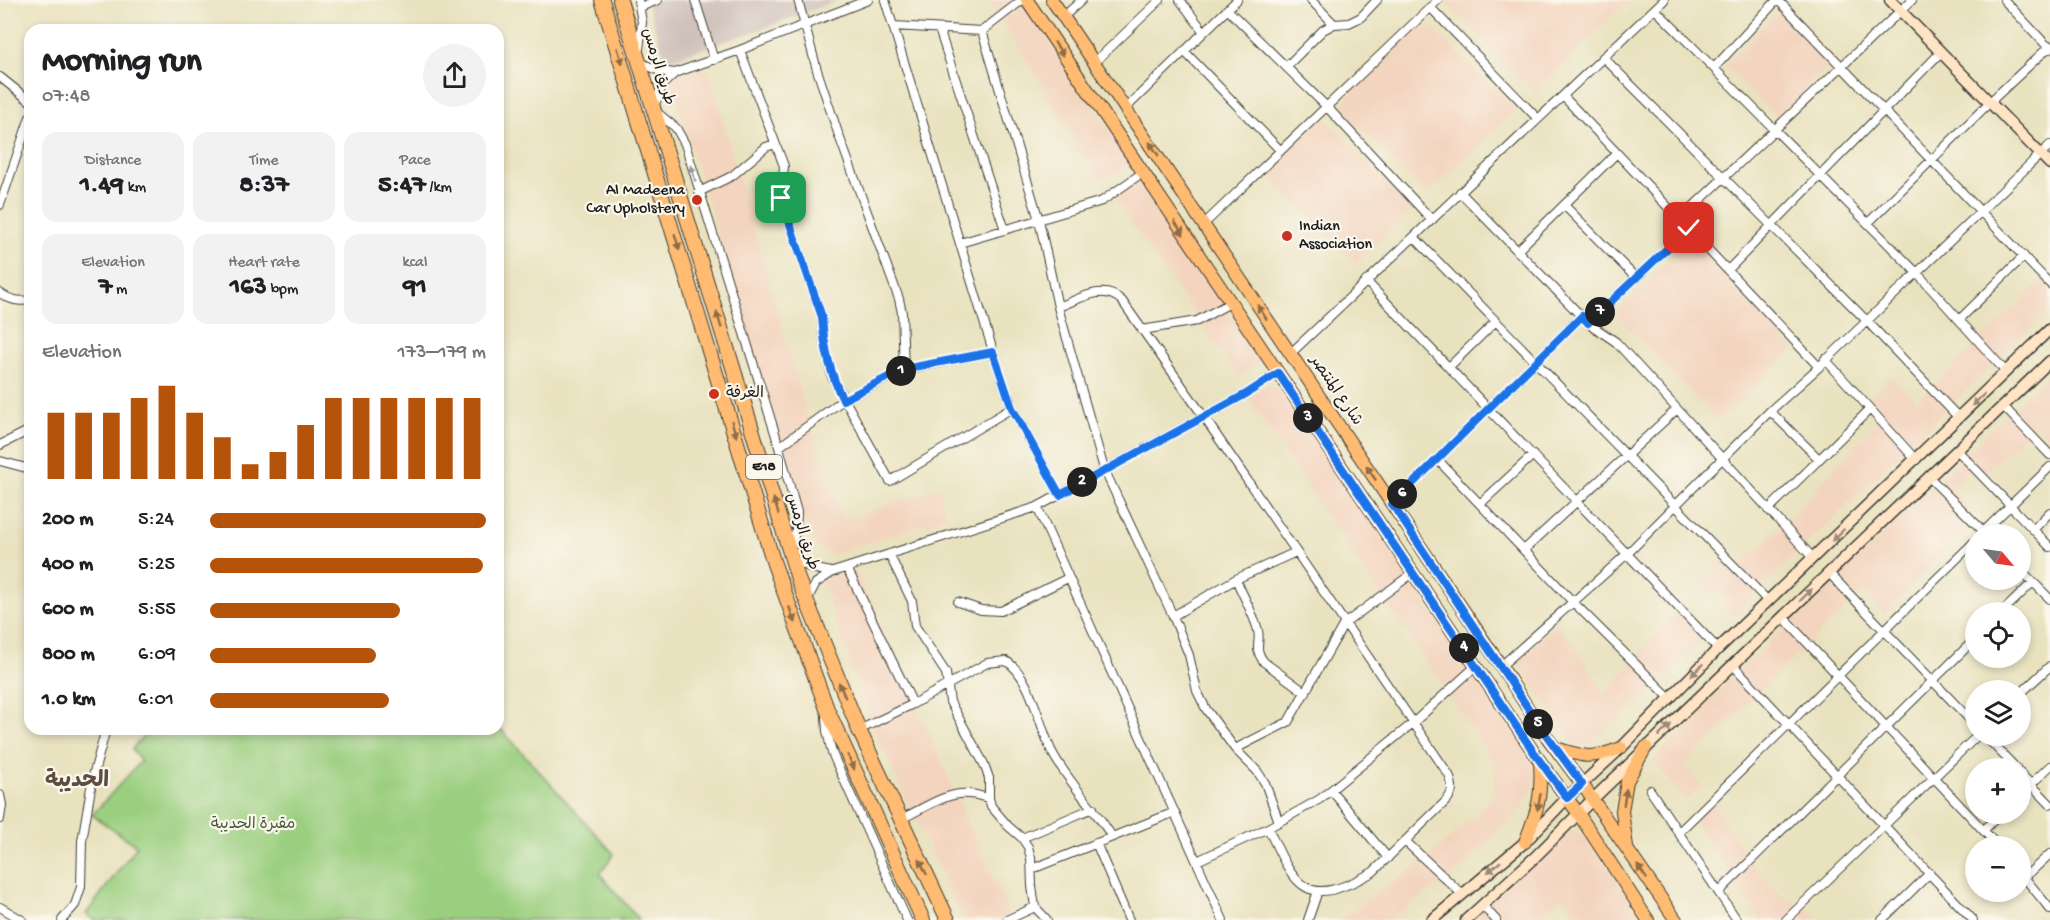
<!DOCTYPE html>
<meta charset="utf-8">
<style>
body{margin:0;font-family:"Gochi Hand","Playpen Sans Arabic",sans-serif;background:#f2f2f2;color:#202124;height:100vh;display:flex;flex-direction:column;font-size:22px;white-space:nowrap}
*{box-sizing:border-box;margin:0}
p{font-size:20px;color:#757577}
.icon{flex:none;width:33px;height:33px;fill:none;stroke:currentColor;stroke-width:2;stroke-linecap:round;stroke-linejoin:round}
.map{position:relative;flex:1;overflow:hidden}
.panel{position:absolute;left:24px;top:24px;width:480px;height:711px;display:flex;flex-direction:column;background:#fff;border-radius:18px;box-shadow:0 3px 9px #0003}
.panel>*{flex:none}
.needle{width:39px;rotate:119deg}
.buttons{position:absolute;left:1965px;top:524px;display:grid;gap:12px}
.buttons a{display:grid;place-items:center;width:66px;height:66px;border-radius:50%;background:#fff;box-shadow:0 3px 9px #0003;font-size:30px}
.pin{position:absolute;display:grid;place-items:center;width:51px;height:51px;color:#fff;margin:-26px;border-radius:12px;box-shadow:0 3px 9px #0006}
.km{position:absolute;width:30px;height:30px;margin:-15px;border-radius:50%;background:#222;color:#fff;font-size:16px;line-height:30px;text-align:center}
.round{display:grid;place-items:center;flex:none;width:63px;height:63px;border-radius:32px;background:#f2f2f2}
.summary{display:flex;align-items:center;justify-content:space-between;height:102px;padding:0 18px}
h1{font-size:33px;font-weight:800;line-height:45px}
.metrics{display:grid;grid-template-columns:repeat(3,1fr);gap:9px;height:102px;padding:6px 18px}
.metrics div{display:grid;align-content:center;border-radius:15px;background:#f2f2f2;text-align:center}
.metrics b{font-size:26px;font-weight:800}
.metrics small{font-size:16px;font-weight:400}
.metrics p{font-size:16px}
.chart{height:168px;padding:12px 18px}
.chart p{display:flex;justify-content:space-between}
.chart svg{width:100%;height:108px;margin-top:6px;stroke:#b45309;stroke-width:6}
ul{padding:0 18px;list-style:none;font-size:20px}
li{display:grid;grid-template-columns:96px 72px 1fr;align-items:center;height:45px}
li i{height:15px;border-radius:8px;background:#b45309}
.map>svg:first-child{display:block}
.built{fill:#f3d4be}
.industrial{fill:#cfc0ba}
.green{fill:#9bcf80;stroke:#5c764e;stroke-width:1.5}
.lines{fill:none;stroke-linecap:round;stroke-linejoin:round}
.street-casing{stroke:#3b3a34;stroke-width:10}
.secondary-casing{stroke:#3b3a34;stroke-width:13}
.primary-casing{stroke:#3b3a34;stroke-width:14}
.highway-casing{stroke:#3b3a34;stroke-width:16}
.street{stroke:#fff;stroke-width:8}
.secondary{stroke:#ffe4c6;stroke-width:10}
.primary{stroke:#ffbb71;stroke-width:12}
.highway{stroke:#ffbb71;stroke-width:14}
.oneway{fill:#8e6c46}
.oneway2{fill:#999}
.oneway3{fill:#998a7a}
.route-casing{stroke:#fff;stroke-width:12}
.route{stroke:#1a73e8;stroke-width:8}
.poi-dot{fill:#c8321e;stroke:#fbf7ec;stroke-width:2}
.labels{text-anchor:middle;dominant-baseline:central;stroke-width:4.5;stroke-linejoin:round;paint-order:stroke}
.shield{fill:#fbf7ec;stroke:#5f5e5a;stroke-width:1.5}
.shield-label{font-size:15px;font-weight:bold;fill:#1c1c1c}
.street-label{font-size:16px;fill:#1c1c1c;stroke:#fbf7ec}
.poi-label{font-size:16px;fill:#1c1c1c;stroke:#fbf7ec;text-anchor:start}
.park-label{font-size:16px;fill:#485b3f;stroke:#fbf7ec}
.district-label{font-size:22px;font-weight:bold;fill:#5d4e43;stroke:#fbf7ec}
</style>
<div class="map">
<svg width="2050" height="920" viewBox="0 0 2050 920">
<rect width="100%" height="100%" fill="#fbf7ec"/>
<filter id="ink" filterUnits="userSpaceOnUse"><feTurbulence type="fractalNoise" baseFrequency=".0167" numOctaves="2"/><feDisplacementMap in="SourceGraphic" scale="12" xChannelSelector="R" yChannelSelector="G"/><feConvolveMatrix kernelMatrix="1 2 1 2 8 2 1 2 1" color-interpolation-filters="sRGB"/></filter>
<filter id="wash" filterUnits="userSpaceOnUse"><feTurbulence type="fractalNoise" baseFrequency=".008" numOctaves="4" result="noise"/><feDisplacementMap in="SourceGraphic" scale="24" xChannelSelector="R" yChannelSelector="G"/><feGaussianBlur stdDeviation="1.35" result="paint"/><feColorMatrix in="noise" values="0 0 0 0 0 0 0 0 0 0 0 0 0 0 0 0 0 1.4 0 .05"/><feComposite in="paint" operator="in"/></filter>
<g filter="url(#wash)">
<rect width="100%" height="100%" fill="#e9e2bf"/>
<path class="built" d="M989,0H1022L1132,163L1101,180Z
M1448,0H1629L1534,92L1446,2Z
M1781,8L1833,61L1777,117L1724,66Z
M1426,21L1515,110L1426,196L1339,106Z
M707,66L806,412L843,520L939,488L946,516L832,555L817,547L807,532L738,299L670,79Z
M1324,118L1413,209L1356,264L1265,171Z
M1137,177L1263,357L1239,377L1110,193Z
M1690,241L1793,349L1718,421L1615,314Z
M2043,280L2050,286V310L1732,615L1723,607L1726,595L1708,589L1702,584L1722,561L1733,571L1793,516L1877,421L1861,406L1891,377L1917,401Z
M2050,373V440L2035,425L1987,471L1973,466L1951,487L1974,522L1884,613L1863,591L1685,764L1702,786L1686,800L1653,761L1722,686L1777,636Z
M1271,385L1286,395L1490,701L1535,763L1534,785L1526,802L1514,816L1458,872L1389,920H1339L1424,861L1475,816L1493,796L1496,765L1246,396L1259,388Z
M855,569L1012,920H964L879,742L821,580Z
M1678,612L1704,638L1644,696L1587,746L1575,744L1515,660L1556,624L1574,644L1604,694Z
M1713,801L1748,860L1784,898L1807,908L1817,920H1761L1692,818Z
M1565,830L1577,833L1589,841L1643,920H1582L1562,897L1534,920H1469Z"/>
<path class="industrial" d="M646,0H838L759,30L666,61Z"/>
<path class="green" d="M498,726L614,854L600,874L639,920H93L86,914L137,846L92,815L141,761L132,749L150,729H498Z"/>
</g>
<g filter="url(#ink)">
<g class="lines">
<defs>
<path id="street" d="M638,0L642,22L639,50
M695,0L714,60
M798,0L817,70L838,133L899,299L902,313L904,370
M885,0L1001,377L1012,408L1060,495
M1180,0L1204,32
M1311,0L1334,24
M1778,0L2050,284
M2004,0L2050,49
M640,7L658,0
M1430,7L1537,118
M1227,9L1327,107L1432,220
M1655,9L1916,272L2006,372
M1063,17L1082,0
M894,26L982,31L1022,0
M939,29L1005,230
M982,31L1039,220L1058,307L1104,469L1173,616L1189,655L1197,691L1206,709L1235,749L1257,771L1265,783L1279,822
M740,50L784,166L781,198L822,317L823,335L832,377L890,481L1012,408
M1184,51L1280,150
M1603,57L1866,320L1959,418
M640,62L659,71L675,73
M1095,62L1160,0
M1286,67L1323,30L1334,24L1349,23L1361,17L1377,0
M1714,68L1777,0
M0,77L30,101
M1563,96L1819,367
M1126,108L1237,0
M699,192L732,176L766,147L775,144
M1460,192L1588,323L1616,342L1813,558
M0,205L30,117
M1564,205L1636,278
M1680,219L1912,0
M1868,223L1990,102L2050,46
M1204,224L1438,0
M1414,237L1768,601
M960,243L1102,201L1142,173
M1517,251L1617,153
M1728,270L1941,52
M1366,281L1718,649
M0,293C10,300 18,302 30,300
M1058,307C1080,299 1103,283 1122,301L1204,417L1449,775C1453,786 1454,792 1446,801L1373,872C1306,910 1296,889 1268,828
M1959,320L2024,256
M1588,323L1689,228
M1142,330L1197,321L1230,303
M1290,354L1664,0
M1825,359L1916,460
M1449,367L1496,321
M2003,406L2050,455
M1770,411L1819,459
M0,445L30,430
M779,447L843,400L904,370L993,352
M1957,450L2050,547
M1437,459L1573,602L1670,698
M0,461L30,469
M1929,477L1986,534
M1392,504L1582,316
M1480,504L1533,455
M1037,507L1223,920
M1768,510L1870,409
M2034,529L2050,512
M1981,534L2050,467
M790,549L796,530L797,512L775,433L685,144L676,128L653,109L663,84L675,73L740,50L868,0
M1524,550L1677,409
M889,554L912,601L915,626L946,673L950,702L984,764L989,778V798L991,806L1008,826L1022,838L1028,847L1031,858L1032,886L1035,907L1047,920
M792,558L811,568L831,572
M847,568L913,704
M2020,569L2050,599
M1829,573L1976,726
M1236,579C1243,596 1253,613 1258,630C1261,643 1253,648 1264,662L1306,693
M807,600L816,583L833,572L1037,507L1246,394L1278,373
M958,602L981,610L1001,611L1068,578
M2002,612L2033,582
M1173,616L1236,579L1296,552
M1784,618L1998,846
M1733,665L1973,920
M1501,666L1627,554L1770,411L1819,367L2050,145
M2020,694L2050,666
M826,716L827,731L832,753L907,920
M859,730L913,704L987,663L1006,661C1030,674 1039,724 1051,750C1067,782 1094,806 1112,837
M1984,735L2016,768
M1235,749L1288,722L1344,624L1413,573
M2020,773L2050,804
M1331,790L1388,858
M1650,790L1737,920
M0,795L2,805L0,819
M2020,795L2050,766
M901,819C921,810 947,791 969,794C976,794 982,797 989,798
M1984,830L2001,813
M1679,832L1976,540
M1022,838L1093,808
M1405,841L1462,894
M1096,843L1129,920
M1197,861L1268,828L1320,799L1413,723L1476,666
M1032,869L1175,812
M2020,872L2050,909
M2025,877L2050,854
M1719,892L1976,638
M1483,906L1496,920
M0,907L22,920
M62,920L75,905L81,887L82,841L93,776L106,729
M1007,920L1035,907
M1308,920L1318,891
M1786,920L1978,735
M1882,920L1930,873"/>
<path id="secondary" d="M1890,0L2050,164
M1432,920L1525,842L1567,798L1621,748L1718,649L2050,329
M1466,920L1535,857L1592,800L2050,361"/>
<path id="primary" d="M1027,0L1537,757L1578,813L1648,920
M1052,0L1501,666L1543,732L1582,784L1676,920
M1556,748C1586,758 1592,759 1621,748
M1525,842C1538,810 1542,796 1540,762
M1627,847L1622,811L1627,781L1646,747"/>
<path id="highway" d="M602,0L774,564L827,709L923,920
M620,0L799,582L859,730L948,920"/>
</defs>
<use href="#street" class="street-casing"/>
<use href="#secondary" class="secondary-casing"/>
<use href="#primary" class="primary-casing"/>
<use href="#highway" class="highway-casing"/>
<use href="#street" class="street"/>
<use href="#secondary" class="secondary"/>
<use href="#primary" class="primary"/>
<use href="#highway" class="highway"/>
</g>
<defs><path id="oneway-solid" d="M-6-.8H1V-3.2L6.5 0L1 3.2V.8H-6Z" transform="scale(1.5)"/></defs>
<g class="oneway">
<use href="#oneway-solid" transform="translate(1059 49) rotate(56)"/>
<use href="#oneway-solid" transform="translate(620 56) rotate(73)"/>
<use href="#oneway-solid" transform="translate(1154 149) rotate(-124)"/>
<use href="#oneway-solid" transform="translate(1179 228) rotate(56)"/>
<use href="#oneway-solid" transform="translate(677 242) rotate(73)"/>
<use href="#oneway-solid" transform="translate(1262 312) rotate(-123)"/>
<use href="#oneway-solid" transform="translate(719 320) rotate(-107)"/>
<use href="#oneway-solid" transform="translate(734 429) rotate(73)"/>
<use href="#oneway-solid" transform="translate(1371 473) rotate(-124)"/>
<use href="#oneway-solid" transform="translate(776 506) rotate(-107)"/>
<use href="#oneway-solid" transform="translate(792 615) rotate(71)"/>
<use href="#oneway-solid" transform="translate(842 690) rotate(-113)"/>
<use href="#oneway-solid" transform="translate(851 762) rotate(66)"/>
<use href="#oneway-solid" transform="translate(1625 797) rotate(-81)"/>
<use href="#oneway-solid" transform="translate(1539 802) rotate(101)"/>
<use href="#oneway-solid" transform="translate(923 867) rotate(-116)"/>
<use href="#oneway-solid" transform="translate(1642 872) rotate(-125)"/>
</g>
<use class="oneway2" href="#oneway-solid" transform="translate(693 173) rotate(-107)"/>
<g class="oneway3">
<use href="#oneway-solid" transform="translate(1978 400) rotate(136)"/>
<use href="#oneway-solid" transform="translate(1838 535) rotate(136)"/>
<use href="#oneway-solid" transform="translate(1806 595) rotate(-45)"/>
<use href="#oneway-solid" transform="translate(1697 670) rotate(134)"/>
<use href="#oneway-solid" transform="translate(1665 730) rotate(-44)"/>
<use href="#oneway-solid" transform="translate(1494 867) rotate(140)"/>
</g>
</g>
<g class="lines" filter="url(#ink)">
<defs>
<path id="route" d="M781,198L822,317C824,347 830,374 843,400L904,369L993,352L1012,408L1060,495L1246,394L1278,373L1537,757L1567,798L1582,784L1544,732L1392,504L1582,316L1588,323L1689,228"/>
</defs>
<use href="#route" class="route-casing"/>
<use href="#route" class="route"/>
</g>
<g class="poi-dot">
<circle cx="697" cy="200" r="6"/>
<circle cx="1287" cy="236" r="6"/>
<circle cx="714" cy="394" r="6"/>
</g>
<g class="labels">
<rect class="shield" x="746" y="455" width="36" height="24" rx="4.5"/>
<g class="shield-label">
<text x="764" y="467">E18</text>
</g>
<g class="street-label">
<text transform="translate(657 67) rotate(73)">طريق الرمس</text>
<text transform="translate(1335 391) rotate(56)">شارع المنتصر</text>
<text transform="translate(801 532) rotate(73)">طريق الرمس</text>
</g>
<g class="poi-label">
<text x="685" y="191" text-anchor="end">Al Madeena<tspan x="685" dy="18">Car Upholstery</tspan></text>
<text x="1299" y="227">Indian<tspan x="1299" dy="18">Association</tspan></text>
<text x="726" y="394">الغرفة</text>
</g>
<g class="park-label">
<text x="253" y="825">مقبرة الحديبة</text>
</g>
<g class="district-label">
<text x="77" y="782">الحديبة</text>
</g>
</g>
</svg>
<div class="buttons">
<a><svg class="needle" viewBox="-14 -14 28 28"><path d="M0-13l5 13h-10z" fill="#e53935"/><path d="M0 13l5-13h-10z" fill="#757577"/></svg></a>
<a><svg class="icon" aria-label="locate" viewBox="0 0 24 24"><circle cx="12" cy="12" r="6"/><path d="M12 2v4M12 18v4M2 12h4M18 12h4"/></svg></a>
<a><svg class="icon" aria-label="layers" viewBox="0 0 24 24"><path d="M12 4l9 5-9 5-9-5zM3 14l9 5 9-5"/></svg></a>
<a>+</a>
<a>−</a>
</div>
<div class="pin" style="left:781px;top:198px;background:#1e9e55"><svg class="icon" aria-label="arrive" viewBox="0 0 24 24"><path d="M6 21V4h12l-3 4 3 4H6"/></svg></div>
<div class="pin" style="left:1689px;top:228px;background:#d93025"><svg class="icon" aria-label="check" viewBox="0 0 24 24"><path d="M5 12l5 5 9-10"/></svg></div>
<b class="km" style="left:901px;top:371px">1</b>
<b class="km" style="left:1082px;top:482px">2</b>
<b class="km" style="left:1308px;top:418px">3</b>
<b class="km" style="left:1464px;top:648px">4</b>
<b class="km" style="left:1538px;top:724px">5</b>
<b class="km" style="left:1402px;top:494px">6</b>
<b class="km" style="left:1600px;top:312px">7</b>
<section class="panel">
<div class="summary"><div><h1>Morning run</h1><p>07:48</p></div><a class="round"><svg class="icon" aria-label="share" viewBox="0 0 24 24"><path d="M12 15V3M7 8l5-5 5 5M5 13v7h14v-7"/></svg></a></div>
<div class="metrics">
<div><p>Distance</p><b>1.49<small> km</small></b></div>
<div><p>Time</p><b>8:37</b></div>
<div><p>Pace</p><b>5:47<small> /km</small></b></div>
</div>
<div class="metrics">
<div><p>Elevation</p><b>7<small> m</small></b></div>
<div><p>Heart rate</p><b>163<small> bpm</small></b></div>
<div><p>kcal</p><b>91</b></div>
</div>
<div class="chart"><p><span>Elevation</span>173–179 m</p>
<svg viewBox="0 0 160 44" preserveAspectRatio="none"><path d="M5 44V17M15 44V17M25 44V17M35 44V11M45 44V6M55 44V17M65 44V27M75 44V38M85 44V33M95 44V22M105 44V11M115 44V11M125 44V11M135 44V11M145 44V11M155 44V11"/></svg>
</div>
<ul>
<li><b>200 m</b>5:24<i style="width:100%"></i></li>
<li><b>400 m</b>5:25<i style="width:99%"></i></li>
<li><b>600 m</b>5:55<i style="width:69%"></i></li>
<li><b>800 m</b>6:09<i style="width:60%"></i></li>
<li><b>1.0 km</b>6:01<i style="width:65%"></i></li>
</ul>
</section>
</div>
